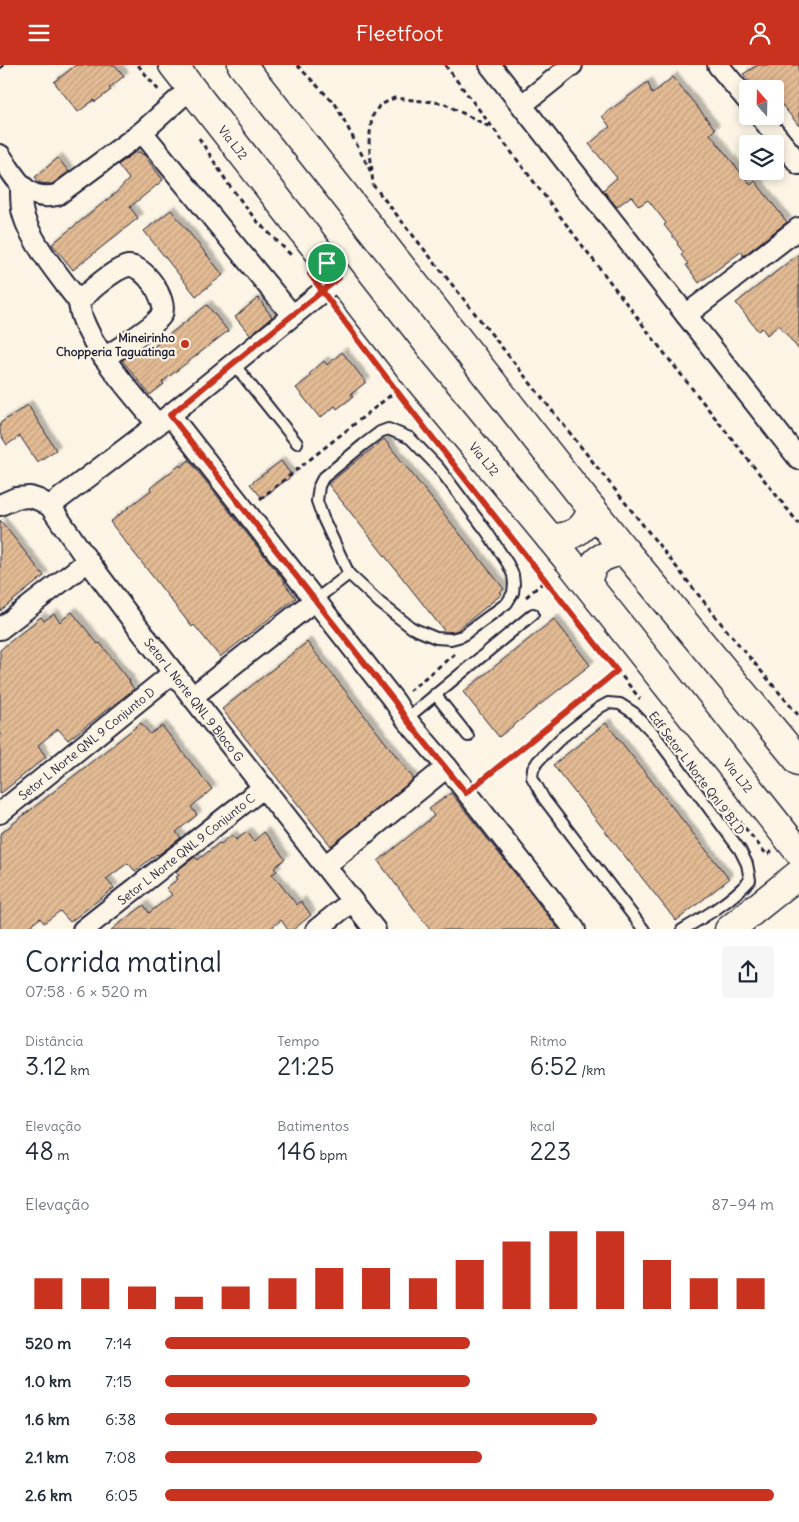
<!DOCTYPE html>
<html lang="pt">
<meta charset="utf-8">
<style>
body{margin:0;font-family:Delius,sans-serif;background:#f6f6f7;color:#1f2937;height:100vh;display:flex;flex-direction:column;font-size:19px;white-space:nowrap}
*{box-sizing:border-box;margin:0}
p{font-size:16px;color:#747a83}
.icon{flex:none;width:28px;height:28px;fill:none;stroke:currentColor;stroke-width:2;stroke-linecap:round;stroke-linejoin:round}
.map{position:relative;height:864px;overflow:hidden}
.sheet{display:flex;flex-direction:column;background:#fff;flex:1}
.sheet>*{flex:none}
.needle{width:32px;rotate:340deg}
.fabs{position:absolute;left:739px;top:15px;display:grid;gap:10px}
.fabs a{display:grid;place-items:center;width:45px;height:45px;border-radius:5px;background:#fff;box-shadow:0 2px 8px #0003;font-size:25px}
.pin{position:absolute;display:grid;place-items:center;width:42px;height:42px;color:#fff;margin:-21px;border:2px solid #fff;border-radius:50%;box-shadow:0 1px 5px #0007}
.round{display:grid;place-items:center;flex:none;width:52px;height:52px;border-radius:5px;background:#f6f6f7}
.summary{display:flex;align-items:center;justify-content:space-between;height:85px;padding:0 25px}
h1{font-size:28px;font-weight:600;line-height:38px}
.stats{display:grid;grid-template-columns:repeat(3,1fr);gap:8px;height:85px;padding:5px 25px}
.stats div{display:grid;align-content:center}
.stats b{font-size:25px;font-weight:600}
.stats small{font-size:14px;font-weight:400}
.stats p{font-size:14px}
.chart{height:140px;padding:10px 25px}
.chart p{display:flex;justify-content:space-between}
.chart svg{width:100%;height:90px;margin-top:5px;stroke:#c8321e;stroke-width:6}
ul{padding:0 25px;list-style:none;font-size:16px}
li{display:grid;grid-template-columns:80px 60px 1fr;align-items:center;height:38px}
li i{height:12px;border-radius:6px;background:#c8321e}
header{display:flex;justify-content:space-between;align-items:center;height:65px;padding:0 25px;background:#c8321e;color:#fff;font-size:22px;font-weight:600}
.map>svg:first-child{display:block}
.building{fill:url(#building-hatch);stroke:#22223b;filter:url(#shadow)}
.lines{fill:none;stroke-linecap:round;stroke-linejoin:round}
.lane-casing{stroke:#22223b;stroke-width:14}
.street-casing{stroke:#22223b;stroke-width:24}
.secondary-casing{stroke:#22223b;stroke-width:31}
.path{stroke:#22223b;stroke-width:3;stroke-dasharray:5 4;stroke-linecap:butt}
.lane{stroke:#fcf5e5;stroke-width:10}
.street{stroke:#fcf5e5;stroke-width:20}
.secondary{stroke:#fcf5e5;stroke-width:28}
.route-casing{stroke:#fff;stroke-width:10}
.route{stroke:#c8321e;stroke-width:6}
.poi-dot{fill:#c8321e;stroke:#fcf5e5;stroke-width:2}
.labels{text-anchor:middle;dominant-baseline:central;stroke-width:4.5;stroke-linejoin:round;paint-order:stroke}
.street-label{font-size:12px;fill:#22223b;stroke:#fcf5e5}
.poi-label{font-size:12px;font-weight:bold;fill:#22223b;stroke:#fcf5e5;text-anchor:end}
</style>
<header><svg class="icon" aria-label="menu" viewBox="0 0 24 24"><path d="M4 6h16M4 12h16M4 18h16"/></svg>Fleetfoot<svg class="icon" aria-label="person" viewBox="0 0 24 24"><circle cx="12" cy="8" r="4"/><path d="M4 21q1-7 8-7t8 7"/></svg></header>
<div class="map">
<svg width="799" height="865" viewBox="0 0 799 865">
<defs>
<pattern id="building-hatch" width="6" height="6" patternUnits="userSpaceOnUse" patternTransform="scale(1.25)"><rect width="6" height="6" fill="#e2ba93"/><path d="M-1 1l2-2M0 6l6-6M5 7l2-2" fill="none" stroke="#c2a080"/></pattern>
<filter id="shadow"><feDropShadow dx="4.5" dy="-4.5" stdDeviation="1" flood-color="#0004"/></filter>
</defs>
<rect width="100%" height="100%" fill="#fcf5e5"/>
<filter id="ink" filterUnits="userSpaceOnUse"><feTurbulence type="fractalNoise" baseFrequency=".02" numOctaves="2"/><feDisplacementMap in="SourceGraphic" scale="10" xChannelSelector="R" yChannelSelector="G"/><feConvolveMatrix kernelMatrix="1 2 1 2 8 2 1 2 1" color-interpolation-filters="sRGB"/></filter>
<g filter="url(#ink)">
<path class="building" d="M76,0H115L124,11L109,23L111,25L95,37L94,35L78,47L54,17Z
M758,0H799V16L797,17L799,22V61L775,31V24H755L743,9Z
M673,12L715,64L710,69L737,103L751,120L755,116L787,157L743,191L742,186L699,218L686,200L688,199L681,190L684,188L677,179L678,178L664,160L666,158L648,135L639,141L631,131L617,142L603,125L617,113L589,79L610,62L602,51L648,17L652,29Z
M139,87L144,90L163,115L130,142L138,153L73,205L52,179L117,127L129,114L118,100L134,88Z
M58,93L69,107L52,119L40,118L35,112Z
M171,145L223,210L196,231L144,166Z
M799,189V285L779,260L767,270L762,263L758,266L736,238Z
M258,233L272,252L250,270L235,252Z
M207,240L228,266L162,317L164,319L150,330L122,295L137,285L142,291Z
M342,287L366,317L351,329L353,332L337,344L335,341L320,353L296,323L311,311L309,309L324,296L327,300Z
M28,340L56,385L37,397L20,371L7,380L0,369V358Z
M384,374L504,524L500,527L502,529L456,566L445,567L328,419Z
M189,395L285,517L284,518L296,533L220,592L194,560L192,562L110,457L151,425L150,423L180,400L181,402Z
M281,396L292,411L262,433L250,419Z
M0,455L44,511L0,546Z
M72,547L98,579L100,578L130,616L129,617L134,624L68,675L58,664L38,680L46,692L0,729V585L41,552L44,556L54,549L60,557Z
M554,554L590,600L499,672L463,627Z
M307,577L414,714L331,781L222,644Z
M141,658L150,669L162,661L212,724L191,742L197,750L176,767L181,773L158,790L157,789L135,806L128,798L106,814L114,823L70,857L60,846L44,858L40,853L25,865H0V769Z
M606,658L729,814L676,856L553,700Z
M451,728L525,821L559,865H431L418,849L378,796L434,751L429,744Z
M247,767L254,776L264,767L285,794L274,803L277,806L272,809L297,840L301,836L311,850L293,865H288L281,855L269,865H111L144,840L149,848L172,830L166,823L178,814L176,812L179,810L175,807L195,792L198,795L219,778L221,779L232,770L236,775Z"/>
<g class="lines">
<defs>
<path id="lane" d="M233,298L297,378
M388,364L410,373L438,402L487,467L508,499L513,510L514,519L513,528L507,538L462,571L451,574L436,573L412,563L380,538L349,509L323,453L317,436L319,421L323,413L363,380L380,367Z
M315,535L349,509
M435,629L468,671
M406,654L533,549
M644,865L544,734L532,712L533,704L538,696L561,673L599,643L608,638L620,639L634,648L653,668L740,785L747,799L750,815C731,836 706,851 682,865"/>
<g id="street">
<path d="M490,0L799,394"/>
<path d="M718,0L748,36"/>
<path d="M522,40L572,0"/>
<path d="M760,51L799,99"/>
<path d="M142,67L292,250"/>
<path d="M0,90C16,113 25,137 57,130L142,67L191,23"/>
<path d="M21,121C21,128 21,137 22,144C27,173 61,213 79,237"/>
<path d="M686,250L799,163"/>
<path d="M104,293C116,285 157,260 162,249C168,234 143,199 128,201C114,204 88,227 79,237C81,274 134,330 157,359"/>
<path d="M170,350L395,637L406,654L447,702L575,865"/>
<path id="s1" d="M0,440L16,433L30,432L39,435L50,441L88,496L133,556L375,865"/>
<path d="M50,441L170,350L339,213"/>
<path d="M0,564L88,496"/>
<path d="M192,632L315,535"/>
<path id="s2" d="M0,748L173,608"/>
<path d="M325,801L447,702"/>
<path id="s3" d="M83,865L264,722"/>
<path d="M316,865L352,836"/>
</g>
<g id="secondary">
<path id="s4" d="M173,0L416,311L569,496L799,787"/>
<path d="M242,0L625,486L799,696"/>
<path d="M550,473C573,473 585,465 592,444"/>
<path d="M587,518C592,494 602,490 625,486"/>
<path d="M729,865L799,809"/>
</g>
</defs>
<use href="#lane" class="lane-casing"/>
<use href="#street" class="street-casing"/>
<use href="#secondary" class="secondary-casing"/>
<path class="path" d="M138,0L160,27
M297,0L336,40L372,109L373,120L724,562L799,651
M445,0L668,293L799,459
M0,3L4,0
M199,73L229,120L255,154L291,190
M372,106L369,77L372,52L379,41L394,33L443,38L492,63
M379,304L437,378
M260,434L396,326
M494,449L640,634
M526,532L546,515
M409,626L457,587
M481,716L617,606
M728,742L767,790L772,786"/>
<use href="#lane" class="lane"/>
<use href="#street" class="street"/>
<use href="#secondary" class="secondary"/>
</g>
</g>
<g class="lines" filter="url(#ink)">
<defs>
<path id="route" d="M327,198L339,213C282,258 226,304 170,350L395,637L406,654L466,728L617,606C514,474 407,345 310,209L327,198"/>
</defs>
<use href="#route" class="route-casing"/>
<use href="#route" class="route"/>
</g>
<circle class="poi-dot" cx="185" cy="279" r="5"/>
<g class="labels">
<g class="street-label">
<text stroke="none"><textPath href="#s4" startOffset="98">Via LJ2</textPath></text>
<text stroke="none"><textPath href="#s4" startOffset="502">Via LJ2</textPath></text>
<text stroke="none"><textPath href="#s1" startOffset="295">Setor L Norte QNL 9 Bloco G</textPath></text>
<text stroke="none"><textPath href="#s2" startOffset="111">Setor L Norte QNL 9 Conjunto D</textPath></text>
<text transform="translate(697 708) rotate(53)">Edf Setor L Norte Qnl 9 BI D</text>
<text stroke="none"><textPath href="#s4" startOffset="908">Via LJ2</textPath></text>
<text stroke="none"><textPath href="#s3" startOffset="131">Setor L Norte QNL 9 Conjunto C</textPath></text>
</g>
<g class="poi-label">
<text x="175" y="272">Mineirinho<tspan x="175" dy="14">Chopperia Taguatinga</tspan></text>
</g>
</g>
</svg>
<div class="fabs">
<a><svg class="needle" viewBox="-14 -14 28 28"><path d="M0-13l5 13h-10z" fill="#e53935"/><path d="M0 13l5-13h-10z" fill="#747a83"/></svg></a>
<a><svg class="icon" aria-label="layers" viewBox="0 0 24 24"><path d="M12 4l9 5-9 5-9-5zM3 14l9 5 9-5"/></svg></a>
</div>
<div class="pin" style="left:327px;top:198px;background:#1e9e55"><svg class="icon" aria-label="arrive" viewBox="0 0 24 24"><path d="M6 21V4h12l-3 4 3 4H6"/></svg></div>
</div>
<section class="sheet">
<div class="summary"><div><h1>Corrida matinal</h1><p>07:58 · 6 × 520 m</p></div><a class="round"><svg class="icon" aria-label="share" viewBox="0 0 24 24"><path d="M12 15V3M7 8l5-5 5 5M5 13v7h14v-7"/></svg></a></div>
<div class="stats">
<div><p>Distância</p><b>3.12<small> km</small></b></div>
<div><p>Tempo</p><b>21:25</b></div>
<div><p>Ritmo</p><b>6:52<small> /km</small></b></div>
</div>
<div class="stats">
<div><p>Elevação</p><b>48<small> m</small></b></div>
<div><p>Batimentos</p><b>146<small> bpm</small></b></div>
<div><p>kcal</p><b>223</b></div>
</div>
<div class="chart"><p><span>Elevação</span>87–94 m</p>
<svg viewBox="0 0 160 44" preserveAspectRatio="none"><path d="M5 44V29M15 44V29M25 44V33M35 44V38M45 44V33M55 44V29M65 44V24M75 44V24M85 44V29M95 44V20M105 44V11M115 44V6M125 44V6M135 44V20M145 44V29M155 44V29"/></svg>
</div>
<ul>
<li><b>520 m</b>7:14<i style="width:50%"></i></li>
<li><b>1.0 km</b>7:15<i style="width:50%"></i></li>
<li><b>1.6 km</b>6:38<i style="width:71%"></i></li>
<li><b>2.1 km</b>7:08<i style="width:52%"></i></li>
<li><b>2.6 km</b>6:05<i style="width:100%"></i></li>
</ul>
</section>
